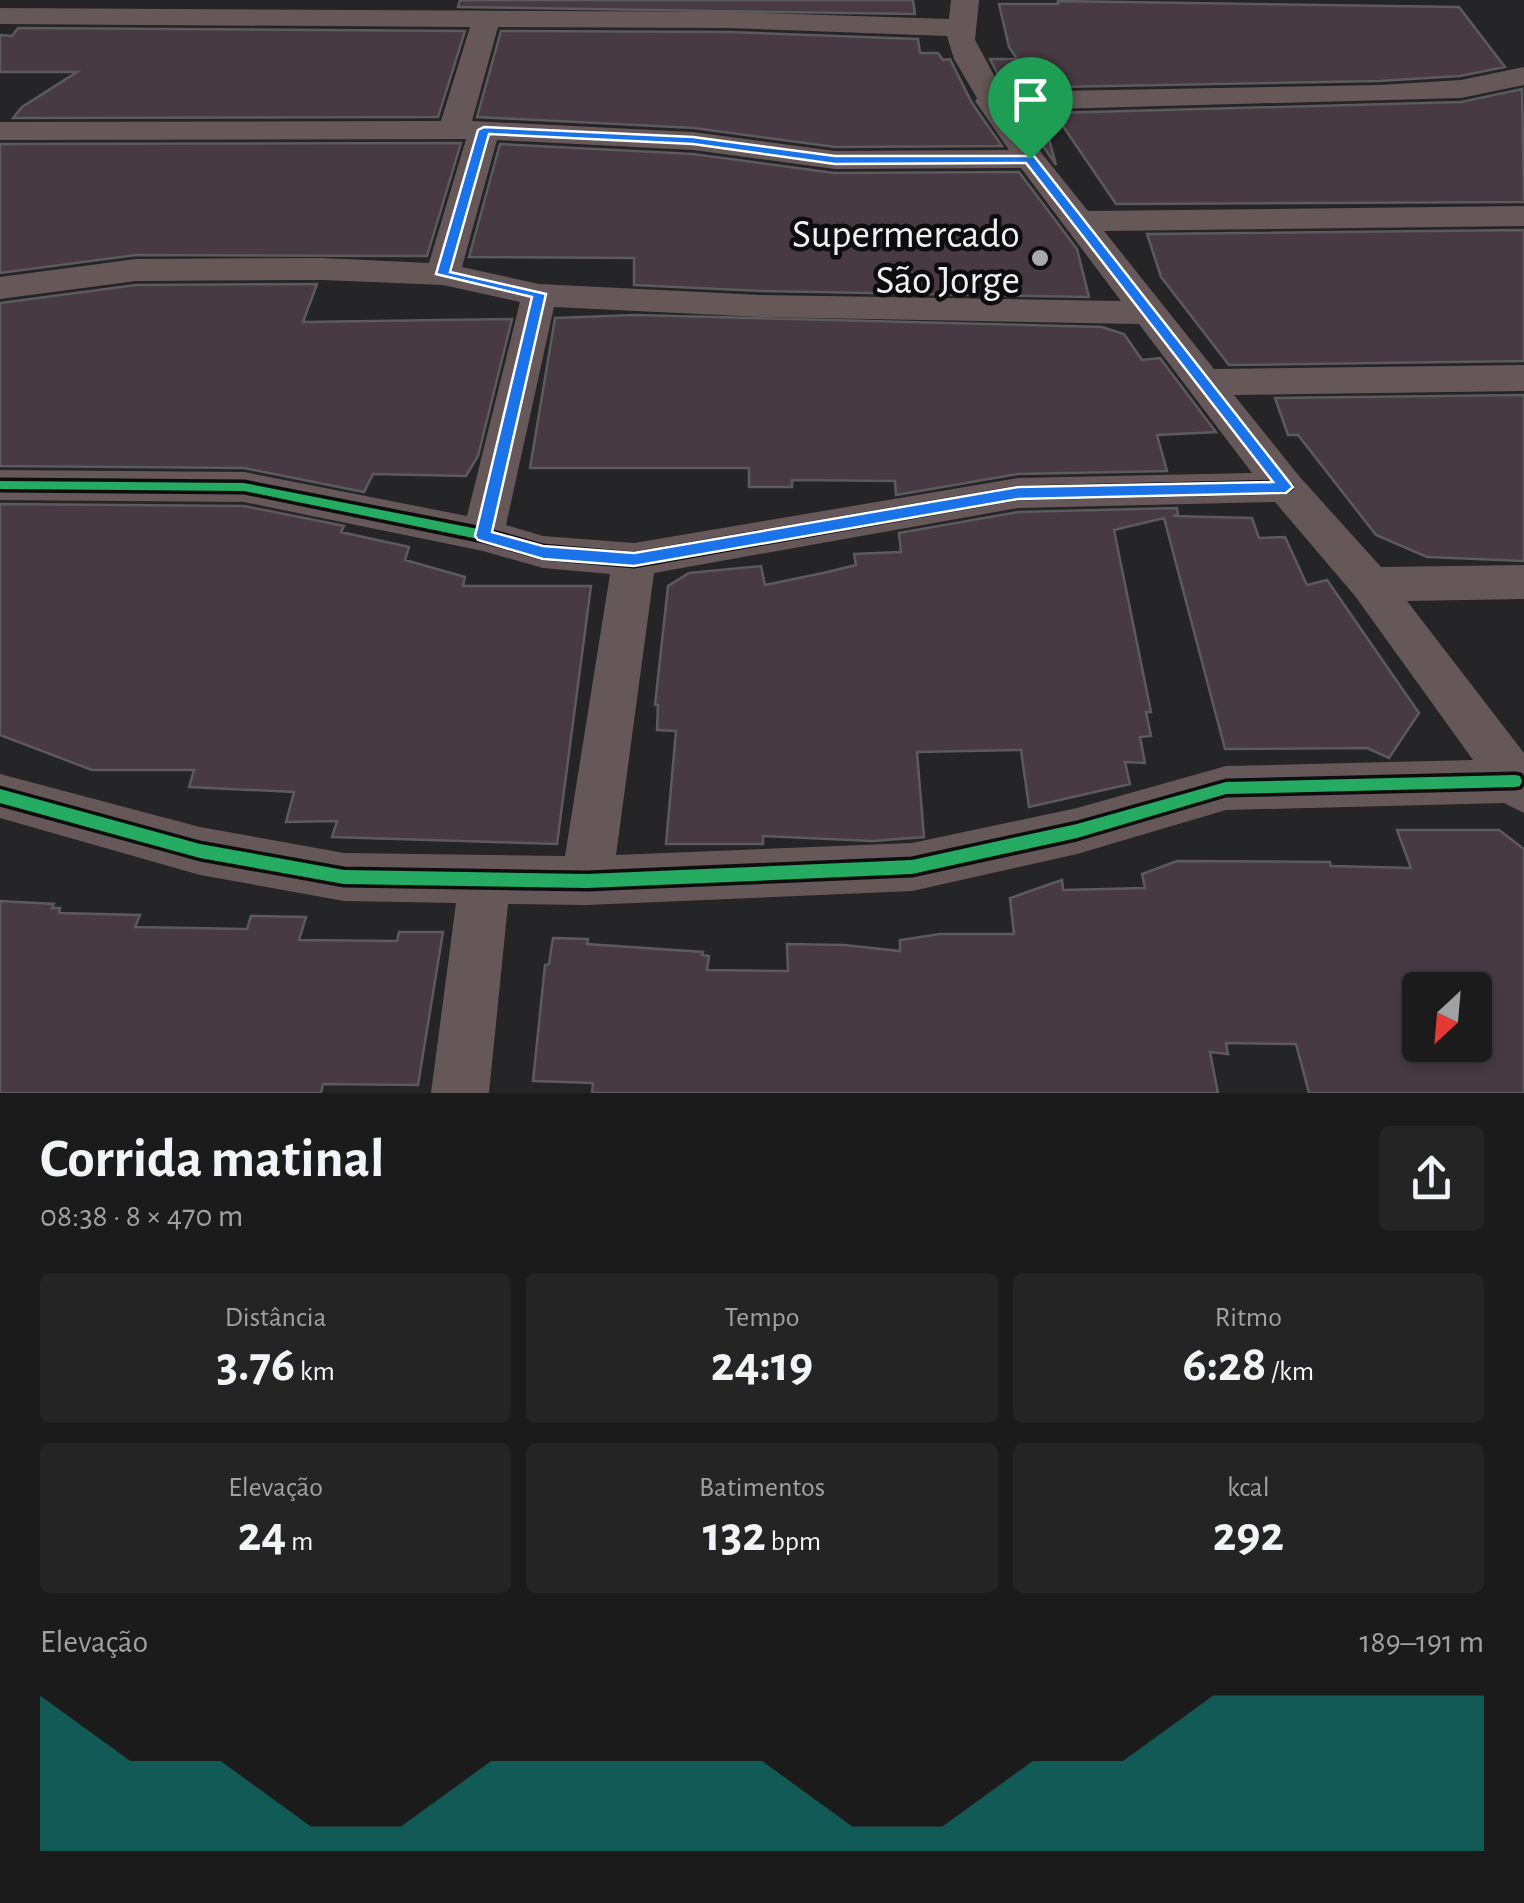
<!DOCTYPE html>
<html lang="pt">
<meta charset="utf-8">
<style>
body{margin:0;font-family:"Alegreya Sans",sans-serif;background:#252425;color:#f1f3f6;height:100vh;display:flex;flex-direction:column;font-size:38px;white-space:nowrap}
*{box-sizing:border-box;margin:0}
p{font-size:32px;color:#a0a1a3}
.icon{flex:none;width:55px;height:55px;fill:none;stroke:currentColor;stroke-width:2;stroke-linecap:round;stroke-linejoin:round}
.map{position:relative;height:1093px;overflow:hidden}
.panel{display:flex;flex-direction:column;background:#1c1b1c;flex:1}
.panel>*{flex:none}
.needle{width:65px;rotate:206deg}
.fabs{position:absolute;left:1402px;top:972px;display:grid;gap:20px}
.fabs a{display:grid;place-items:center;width:90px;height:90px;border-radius:10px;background:#1c1b1c;box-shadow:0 5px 15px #0003,0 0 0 2px #3a393b;font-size:50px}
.pin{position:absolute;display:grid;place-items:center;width:85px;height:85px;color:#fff;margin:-102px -42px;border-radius:50% 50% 50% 0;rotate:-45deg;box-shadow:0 0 10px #0007}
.pin .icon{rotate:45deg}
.round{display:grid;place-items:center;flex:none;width:105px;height:105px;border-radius:10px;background:#252425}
.overview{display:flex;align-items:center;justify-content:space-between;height:170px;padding:0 40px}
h1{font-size:55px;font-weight:700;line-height:75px}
.figures{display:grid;grid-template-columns:repeat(3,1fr);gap:15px;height:170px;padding:10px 40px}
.figures div{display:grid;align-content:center;border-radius:10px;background:#252425;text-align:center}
.figures b{font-size:50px;font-weight:700}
.figures small{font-size:28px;font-weight:400}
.figures p{font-size:28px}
.chart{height:280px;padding:20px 40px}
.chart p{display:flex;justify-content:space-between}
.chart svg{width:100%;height:180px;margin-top:10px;fill:#0f766e;opacity:.7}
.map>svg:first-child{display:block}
.building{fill:#483a43;stroke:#5b5a5c;stroke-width:2.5;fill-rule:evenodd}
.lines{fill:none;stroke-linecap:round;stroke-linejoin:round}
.minor{fill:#665859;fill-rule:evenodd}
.cycleway-casing{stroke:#0d0d0f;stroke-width:7}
.cycleway{fill:#26ab63;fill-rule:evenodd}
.route{fill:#1a73e8;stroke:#fff;stroke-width:2.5;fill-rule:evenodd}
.poi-dot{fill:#a9a9ab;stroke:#0d0d0f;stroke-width:4}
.labels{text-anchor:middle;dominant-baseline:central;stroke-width:9;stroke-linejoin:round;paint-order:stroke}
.poi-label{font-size:40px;fill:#f0f0f3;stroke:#0d0d0f;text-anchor:end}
</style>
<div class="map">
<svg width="1524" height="1093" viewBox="0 0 1524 1093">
<rect width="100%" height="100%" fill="#252426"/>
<path class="building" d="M460,0H913L915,14L458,7Z
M1058,1L1459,7L1505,67L1460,76L1379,81L1005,88L990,59H1017L1009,47L999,4H1058Z
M18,28L465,31L438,117L13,118L22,107L77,72H0V35L12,36Z
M501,31L729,32L918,39L920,53H938L943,60L950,59L972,103L1002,146L835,147L694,128L477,117Z
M1522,89L1524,202L1116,204L1054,113L1461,102Z
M1042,113L1056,165L1021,114Z
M461,143L427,256L136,255L0,273V144Z
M500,144L693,154L834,173L1019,172L1077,249L1089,297L761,291L634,285V258L469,257Z
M1524,230V361L1229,365L1161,277L1147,234Z
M317,284L303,322L512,319L478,456L466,476L373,474L364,492L244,468L0,466V303L136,285Z
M634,315L1102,327L1124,334L1142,360L1160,358L1216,432L1157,435L1167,471L1018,474L896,495L895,481L792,480V487H749V468H530L555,318Z
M1524,395V561L1427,557L1376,535L1298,435H1288L1275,398Z
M0,504L244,506L344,526L341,532L409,547L405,560L465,577L463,586H591L557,844L332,837L337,821L286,822L294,792L189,787L194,770H92L0,735Z
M1177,508L1178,515L1173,516L1252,518L1259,538L1285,537L1307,585L1327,580L1419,713L1389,758L1367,748L1225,749L1164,518L1114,530L1151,712H1146L1151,736L1140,737L1145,763L1125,762L1130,784L1029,807L1021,750L917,752L924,837L872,841L763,836V844H666L676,731L657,730L658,705H655L668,586L689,573L761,566L765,585L823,573L856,565L854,554L901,552L899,533L1018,512Z
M1397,830H1499L1524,849V1093H1309L1296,1044L1226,1043L1228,1054L1210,1052L1218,1093H592L593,1083L533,1081L545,965L549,964L553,938L588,939L587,944L703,952L702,955L709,956L707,970L788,971L787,944L844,945L900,951V940L940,934H1014L1010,898L1062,880L1063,890L1145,888L1142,874L1177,861L1330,862L1331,866L1411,868ZM1420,990H1475V1045H1420Z
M0,901L54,904L52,908H60L59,913L140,915L135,927L247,929L251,916L306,917L299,940L397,941L399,932H443L418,1085L323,1084L321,1093H0Z"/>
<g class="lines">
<path class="minor" d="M951,0H979L975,40L1003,92L1379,85L1461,80L1524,67V85L1461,98L1014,110L1043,155L1088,211L1524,206V226L1104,231L1214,369L1524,365V391L1234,395L1299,476L1381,567L1524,565V599L1407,601L1524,753V813L1504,803L1226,810L1077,854L912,891L587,905L508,904L489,1093H431L456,903L344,901L200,875L0,818V774L200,827L344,853L565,856L610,574L543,568L483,551L244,502L0,500V470L244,472L467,516L520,302L443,285L323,280L136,281L0,299V277L136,259L323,258L429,263L466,139L0,140V122L441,121L470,27L0,24V8L729,12L949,19ZM498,27L729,28L947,36L954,59L977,98L975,101L1009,150L835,151L693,132L472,121ZM497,140L693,150L835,169L1021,168L1121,301L761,295L539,284L462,267ZM554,307L761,317L1139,324L1252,473L1018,478L634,543L543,536L506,525ZM1275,502L1355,596L1473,760L1226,766L1077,808L912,843L616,855L654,573L1018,508Z"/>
<defs>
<path id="cycleway" d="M0,481L244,483L483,530L543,547L634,555L1018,489L1285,483L1291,487L1285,491L1018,497L634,565L543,557L483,540L244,491L0,489Z
M1515,775L1520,776L1522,781L1520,786L1515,787L1226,794L1077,838L912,874L587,888L344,884L200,858L0,803V789L200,844L344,870L587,874L912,860L1077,824L1226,782Z"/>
</defs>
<use href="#cycleway" class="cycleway-casing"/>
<use href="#cycleway" class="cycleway"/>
</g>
<path class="route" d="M484,127L693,137L835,156H1034L1293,487L1286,493L1018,499L634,566L543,559L478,540L475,536L532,297L436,274L478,130ZM489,134L693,144L835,164L1026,163L1273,482L1018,487L634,553L543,546L492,532L546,294L450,272Z"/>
<circle class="poi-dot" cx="1040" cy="258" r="10"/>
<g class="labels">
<g class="poi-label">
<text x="1020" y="235">Supermercado<tspan x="1020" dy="46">São Jorge</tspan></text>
</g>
</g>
</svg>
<div class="fabs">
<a><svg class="needle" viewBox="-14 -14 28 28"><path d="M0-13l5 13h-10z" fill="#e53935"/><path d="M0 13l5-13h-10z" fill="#a0a1a3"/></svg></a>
</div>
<div class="pin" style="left:1030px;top:159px;background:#1e9e55"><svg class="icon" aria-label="arrive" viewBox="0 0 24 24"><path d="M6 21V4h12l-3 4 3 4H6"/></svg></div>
</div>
<section class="panel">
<div class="overview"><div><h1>Corrida matinal</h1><p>08:38 · 8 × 470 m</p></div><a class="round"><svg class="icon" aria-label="share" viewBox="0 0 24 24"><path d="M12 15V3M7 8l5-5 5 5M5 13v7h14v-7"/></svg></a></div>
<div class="figures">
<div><p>Distância</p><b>3.76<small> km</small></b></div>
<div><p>Tempo</p><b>24:19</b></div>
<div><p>Ritmo</p><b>6:28<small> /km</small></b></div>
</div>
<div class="figures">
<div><p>Elevação</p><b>24<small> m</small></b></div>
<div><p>Batimentos</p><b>132<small> bpm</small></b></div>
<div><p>kcal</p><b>292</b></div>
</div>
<div class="chart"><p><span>Elevação</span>189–191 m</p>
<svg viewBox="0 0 160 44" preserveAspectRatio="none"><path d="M0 44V6L10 22L20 22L30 38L40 38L50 22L60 22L70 22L80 22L90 38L100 38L110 22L120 22L130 6L140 6L150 6L160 6V44z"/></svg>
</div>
</section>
